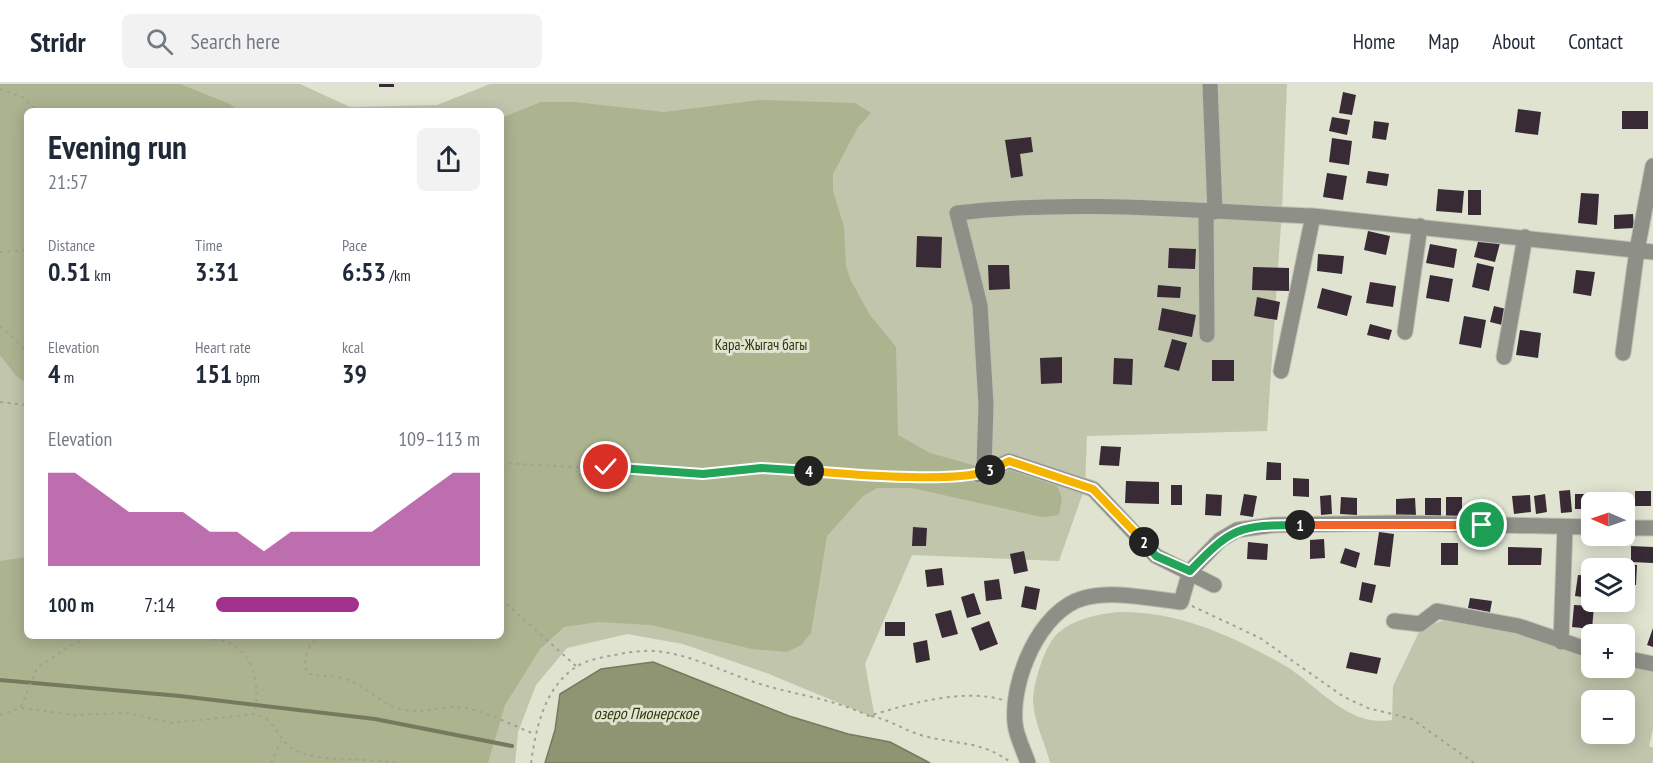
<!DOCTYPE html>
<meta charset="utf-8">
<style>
body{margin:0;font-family:"PT Sans Narrow",sans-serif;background:#f2f2f3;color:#1f2937;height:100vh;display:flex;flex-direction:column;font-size:22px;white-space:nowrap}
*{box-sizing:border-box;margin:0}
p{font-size:20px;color:#747a83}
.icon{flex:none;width:33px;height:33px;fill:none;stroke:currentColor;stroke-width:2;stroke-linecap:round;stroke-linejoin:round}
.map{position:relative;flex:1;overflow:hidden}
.side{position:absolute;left:24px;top:24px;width:480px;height:531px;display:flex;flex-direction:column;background:#fff;border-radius:9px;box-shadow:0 3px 15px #0003}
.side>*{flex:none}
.needle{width:39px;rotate:272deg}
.buttons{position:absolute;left:1581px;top:408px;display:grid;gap:12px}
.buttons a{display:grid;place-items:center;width:54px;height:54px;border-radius:9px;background:#fff;box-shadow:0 3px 15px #0003;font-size:30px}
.pin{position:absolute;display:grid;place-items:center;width:51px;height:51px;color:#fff;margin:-26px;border:3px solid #fff;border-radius:50%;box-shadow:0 2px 6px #0007}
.km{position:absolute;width:30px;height:30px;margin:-15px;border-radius:50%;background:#222;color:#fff;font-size:16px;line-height:30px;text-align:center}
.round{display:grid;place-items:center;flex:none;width:63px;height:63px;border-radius:9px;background:#f2f2f3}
.head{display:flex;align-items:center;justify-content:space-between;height:102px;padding:0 24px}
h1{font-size:33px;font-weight:700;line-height:45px}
.metrics{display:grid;grid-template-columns:repeat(3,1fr);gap:9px;height:102px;padding:6px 24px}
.metrics div{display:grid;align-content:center}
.metrics b{font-size:26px;font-weight:700}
.metrics small{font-size:16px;font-weight:400}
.metrics p{font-size:16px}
.chart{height:168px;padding:12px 24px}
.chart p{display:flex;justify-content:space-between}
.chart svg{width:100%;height:108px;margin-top:6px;fill:#a2318e;opacity:.7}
ul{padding:0 24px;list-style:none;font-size:20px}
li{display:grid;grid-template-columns:96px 72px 1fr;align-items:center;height:45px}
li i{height:15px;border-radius:8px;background:#a2318e}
header{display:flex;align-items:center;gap:36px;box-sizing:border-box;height:84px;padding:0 30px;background:#fff;border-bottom:2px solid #e0e1e3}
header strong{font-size:28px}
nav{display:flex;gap:33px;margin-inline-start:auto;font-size:21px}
.search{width:420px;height:54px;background:#f2f2f3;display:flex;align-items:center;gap:15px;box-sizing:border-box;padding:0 21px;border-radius:9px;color:#747a83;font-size:22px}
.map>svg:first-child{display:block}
.green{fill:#c0c5ac;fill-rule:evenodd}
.forest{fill:#acb38f}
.water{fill:#8f9572;stroke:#757a5f;stroke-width:1.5}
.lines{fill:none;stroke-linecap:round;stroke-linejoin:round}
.stream{stroke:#757a5f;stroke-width:4}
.building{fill:#392b36}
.minor-casing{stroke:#bec1b1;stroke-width:17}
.path{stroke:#9fa394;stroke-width:2;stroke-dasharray:3 4.5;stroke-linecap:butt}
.minor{stroke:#8e9088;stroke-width:15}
.split-1-casing{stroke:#fff;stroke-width:12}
.split-2-casing{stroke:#fff;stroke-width:12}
.split-3-casing{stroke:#fff;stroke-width:12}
.split-4-casing{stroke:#fff;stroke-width:12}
.split-5-casing{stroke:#fff;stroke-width:12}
.split-1{stroke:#f0652b;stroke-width:8}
.split-2{stroke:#22a559;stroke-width:8}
.split-3{stroke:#f5b400;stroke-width:8}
.split-4{stroke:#f5b400;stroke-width:8}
.split-5{stroke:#22a559;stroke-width:8}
.labels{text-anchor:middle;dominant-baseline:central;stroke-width:6;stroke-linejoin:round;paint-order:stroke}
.park-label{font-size:15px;fill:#31370b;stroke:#dfe3d0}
.water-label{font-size:16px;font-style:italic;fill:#31370a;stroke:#dfe3d0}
</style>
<header>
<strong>Stridr</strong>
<div class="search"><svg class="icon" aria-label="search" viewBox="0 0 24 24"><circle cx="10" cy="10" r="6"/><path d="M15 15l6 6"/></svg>Search here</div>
<nav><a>Home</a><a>Map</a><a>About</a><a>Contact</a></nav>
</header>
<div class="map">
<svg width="1653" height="679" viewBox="0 0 1653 679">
<rect width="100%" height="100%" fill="#dfe3d0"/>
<path class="green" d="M0,0H300L350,23L437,21L490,0H1287L1282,126L1267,347L1087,352L1085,403L1059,477L912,471L865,580L875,634L769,590L683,560L627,550L567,564L536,601L518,648L515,679H0ZM27,27H501V552H27Z
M1118,528C1177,527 1231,551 1282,580C1317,599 1346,644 1392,636L1393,602L1421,544L1451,534L1511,545L1591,573L1592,584H1624L1625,581L1653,587V645L1649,662L1653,664V679H1050C1045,658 1034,639 1033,617C1033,600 1045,560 1058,549C1074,535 1098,530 1118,528ZM1592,616H1624V650H1592Z"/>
<path class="forest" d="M0,0H180L230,20L239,27H27V299L16,292L0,271Z
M760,16L855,19L871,29L858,43L833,90V107L844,143L846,182L851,197L870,231L896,263L898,351L930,369L984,384L1036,387L1056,399L1062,414L1059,431L1042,433L912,404H877L863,412L827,452L811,549L801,561L787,568L752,565L651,541L598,538L564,543L540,565L505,621L488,679H0V477L27,473V552H501V34L541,18H575L664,28Z"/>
<path class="water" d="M653,578L789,632L848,650L890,658L930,679H545L555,646L560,610L601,585Z"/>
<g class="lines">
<path class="stream" d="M0,596L180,612L375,635L512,662"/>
</g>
<path class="building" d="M379,0H394V3H379Z
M1343,8L1356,11L1352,31L1339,29Z
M1518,25L1541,28L1538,51L1515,48Z
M1622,27H1648V45H1622Z
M1332,33L1350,36L1347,51L1329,47Z
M1374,37L1389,39L1386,56L1372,54Z
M1031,53L1033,68L1020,70L1023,92L1011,94L1005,56Z
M1332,54L1352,57L1349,81L1329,78Z
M1368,87L1389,90L1387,102L1366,99Z
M1327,89L1347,92L1343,116L1323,113Z
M1438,105L1464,107L1462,129L1436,127Z
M1468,106H1481V131H1468Z
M1581,109L1599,110L1597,141L1578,139Z
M1633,130L1634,144L1614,145V131Z
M1368,147L1390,152L1386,171L1364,166Z
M917,152L942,153L941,184L916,183Z
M1479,154L1500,159L1495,178L1474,173Z
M1430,160L1457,165L1454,184L1426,179Z
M1169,164L1196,165L1195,185L1168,184Z
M1318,170L1344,172L1342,190L1317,187Z
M1477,179L1494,183L1489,207L1472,203Z
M988,181H1009L1010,205L989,206Z
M1253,183L1289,184V207L1252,206Z
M1576,186L1595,188L1591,212L1573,209Z
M1430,191L1453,195L1449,218L1426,214Z
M1370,198L1396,202L1393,223L1366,219Z
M1158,201L1181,203L1180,214L1157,213Z
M1322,204L1352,212L1347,232L1317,224Z
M1257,213L1280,218L1277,236L1254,232Z
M1494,222L1506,225L1502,241L1490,238Z
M1162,224L1196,231L1192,253L1158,246Z
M1464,232L1486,236L1481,264L1459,260Z
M1370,240L1392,246L1389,256L1367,251Z
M1520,246L1541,249L1538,274L1516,271Z
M1172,255L1187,259L1179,287L1164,283Z
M1062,273V299L1041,300L1040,274Z
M1114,274L1133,275L1132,301L1113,300Z
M1212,276H1234V297H1212Z
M1101,362L1121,363L1119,382L1099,381Z
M1267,378L1281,379V396H1266Z
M1293,394L1309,395V413L1293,412Z
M1126,397L1159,398V420L1125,419Z
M1171,401H1182V421H1171Z
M1570,406L1572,428L1561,429L1559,407Z
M1635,407H1651V422H1635Z
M1206,410L1222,411L1221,432L1205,431Z
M1244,410L1257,412L1253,433L1240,431Z
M1545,410L1547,428L1536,430L1534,412Z
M1575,410H1597V418H1592V425H1575Z
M1331,411L1332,430L1321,431L1320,412Z
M1530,411L1531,428L1514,430L1512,412Z
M1341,413L1357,414V431L1340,430Z
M1446,413H1462V432H1446Z
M1415,414L1416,431H1396V415Z
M1425,414H1441V432H1425Z
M1487,417L1488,430L1473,432L1471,419Z
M913,443L927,444L926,462H912Z
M1379,448L1394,450L1390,483L1374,481Z
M1324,455L1325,474L1310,475V456Z
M1248,458L1268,460L1267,476L1247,475Z
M1441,459H1458V481H1441Z
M1631,462L1653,463V479L1631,478Z
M1508,463L1542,464L1541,481H1508Z
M1345,464L1360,469L1356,484L1340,479Z
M1024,467L1028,487L1014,490L1010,470Z
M1621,480L1637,481L1636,501H1624V484H1621Z
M942,484L944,501L927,503L925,486Z
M1578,491L1592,492L1590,514L1575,512Z
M999,495L1002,515L986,517L984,497Z
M1362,498L1376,501L1372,519L1359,516Z
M1025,502L1040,505L1036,526L1021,523Z
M974,509L981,530L967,534L961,513Z
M1470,514L1492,517L1490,528L1468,524Z
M1574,521L1594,522L1592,545L1572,543Z
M951,526L958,550L942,554L935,530Z
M989,537L998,560L980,567L971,544Z
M885,538H905V552H885Z
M1653,544V563L1647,561Z
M927,556L930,576L916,579L913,559Z
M1350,568L1381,574L1377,590L1346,584Z"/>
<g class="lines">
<defs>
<path id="minor" d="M1210,0L1215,128
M1206,128L1207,251
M1405,248L1420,142
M1623,269L1637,166L1653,82
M1504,273L1525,153
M1281,287L1313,132L1653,168
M984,384L986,321L980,221L957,129C1074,115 1195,127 1313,132
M978,391L1009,377L1093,405L1156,472L1214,501
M1624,444H1653
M1394,537L1420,540L1437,527L1518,542L1592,567
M1561,558L1565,443
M1624,574L1653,580
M1028,679C1024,667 1016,652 1015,639C1011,597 1039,526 1084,514C1113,506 1151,515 1181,518L1190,487L1220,456L1237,446L1273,441L1400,439L1592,443"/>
</defs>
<use href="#minor" class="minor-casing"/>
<path class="path" d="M0,5L24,14L37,27
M0,168L27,166
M0,242L27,267
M0,318L27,321
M501,379L703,390L761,384L899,391H966
M501,515L576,582
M1192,522L1260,554L1344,613L1368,624L1412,635L1474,679
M199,552C209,555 227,556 235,562C258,580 258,603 255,630
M321,552C307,561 302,574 307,589C321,594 335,590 348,596C368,603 383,623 405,626C421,629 435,624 451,623C478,622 510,641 535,650
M21,623L37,584L70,562L91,552
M0,631L21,624L75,631L127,629L171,639L255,630C280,637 275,658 299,668C322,678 370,674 397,679
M871,632C891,636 905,647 924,652C958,661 980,656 1012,679
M271,679L281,657
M531,679C536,644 544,604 576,583C586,576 603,573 615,571C633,567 651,565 669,569C700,575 729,590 760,600C796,611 834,615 869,632C907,620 964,604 1003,616"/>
<use href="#minor" class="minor"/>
</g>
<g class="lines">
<defs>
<path id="split-1" d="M1300,441H1482"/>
<path id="split-2" d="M1144,458L1156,472L1190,487C1232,443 1239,441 1300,441"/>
<path id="split-3" d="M990,386L1009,377L1093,405L1144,458"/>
<path id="split-4" d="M809,387C848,390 959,400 990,386"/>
<path id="split-5" d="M606,383L703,390L761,384L809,387"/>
</defs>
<use href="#split-1" class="split-1-casing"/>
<use href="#split-2" class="split-2-casing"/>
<use href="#split-3" class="split-3-casing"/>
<use href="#split-4" class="split-4-casing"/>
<use href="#split-5" class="split-5-casing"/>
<use href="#split-1" class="split-1"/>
<use href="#split-2" class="split-2"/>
<use href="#split-3" class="split-3"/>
<use href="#split-4" class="split-4"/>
<use href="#split-5" class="split-5"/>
</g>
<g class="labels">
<g class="park-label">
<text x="761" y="260">Кара-Жыгач багы</text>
</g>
<g class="water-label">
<text x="646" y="629">озеро Пионерское</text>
</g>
</g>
</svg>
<div class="buttons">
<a><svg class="needle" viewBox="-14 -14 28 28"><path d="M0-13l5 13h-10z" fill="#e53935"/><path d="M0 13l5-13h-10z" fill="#747a83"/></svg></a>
<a><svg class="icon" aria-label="layers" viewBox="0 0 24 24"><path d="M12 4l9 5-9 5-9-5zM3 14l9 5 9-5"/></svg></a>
<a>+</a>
<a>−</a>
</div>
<div class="pin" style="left:1482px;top:441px;background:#1e9e55"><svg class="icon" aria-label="arrive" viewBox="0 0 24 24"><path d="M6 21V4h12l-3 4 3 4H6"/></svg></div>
<div class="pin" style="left:606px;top:383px;background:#d93025"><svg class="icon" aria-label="check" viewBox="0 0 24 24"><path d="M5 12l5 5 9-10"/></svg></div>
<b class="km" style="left:1300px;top:441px">1</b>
<b class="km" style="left:1144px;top:458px">2</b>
<b class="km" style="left:990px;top:386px">3</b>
<b class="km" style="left:809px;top:387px">4</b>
<section class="side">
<div class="head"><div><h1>Evening run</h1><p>21:57</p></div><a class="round"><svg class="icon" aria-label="share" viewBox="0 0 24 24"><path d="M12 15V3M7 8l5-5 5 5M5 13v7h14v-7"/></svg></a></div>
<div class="metrics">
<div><p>Distance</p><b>0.51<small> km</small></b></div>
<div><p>Time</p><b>3:31</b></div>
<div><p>Pace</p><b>6:53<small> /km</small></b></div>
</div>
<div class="metrics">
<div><p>Elevation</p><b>4<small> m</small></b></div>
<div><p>Heart rate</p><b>151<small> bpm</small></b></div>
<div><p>kcal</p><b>39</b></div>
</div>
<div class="chart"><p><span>Elevation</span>109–113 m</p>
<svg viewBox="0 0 160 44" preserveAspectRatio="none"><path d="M0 44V6L10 6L20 14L30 22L40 22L50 22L60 30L70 30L80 38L90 30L100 30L110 30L120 30L130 22L140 14L150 6L160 6V44z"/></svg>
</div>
<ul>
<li><b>100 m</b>7:14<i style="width:54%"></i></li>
</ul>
</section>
</div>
